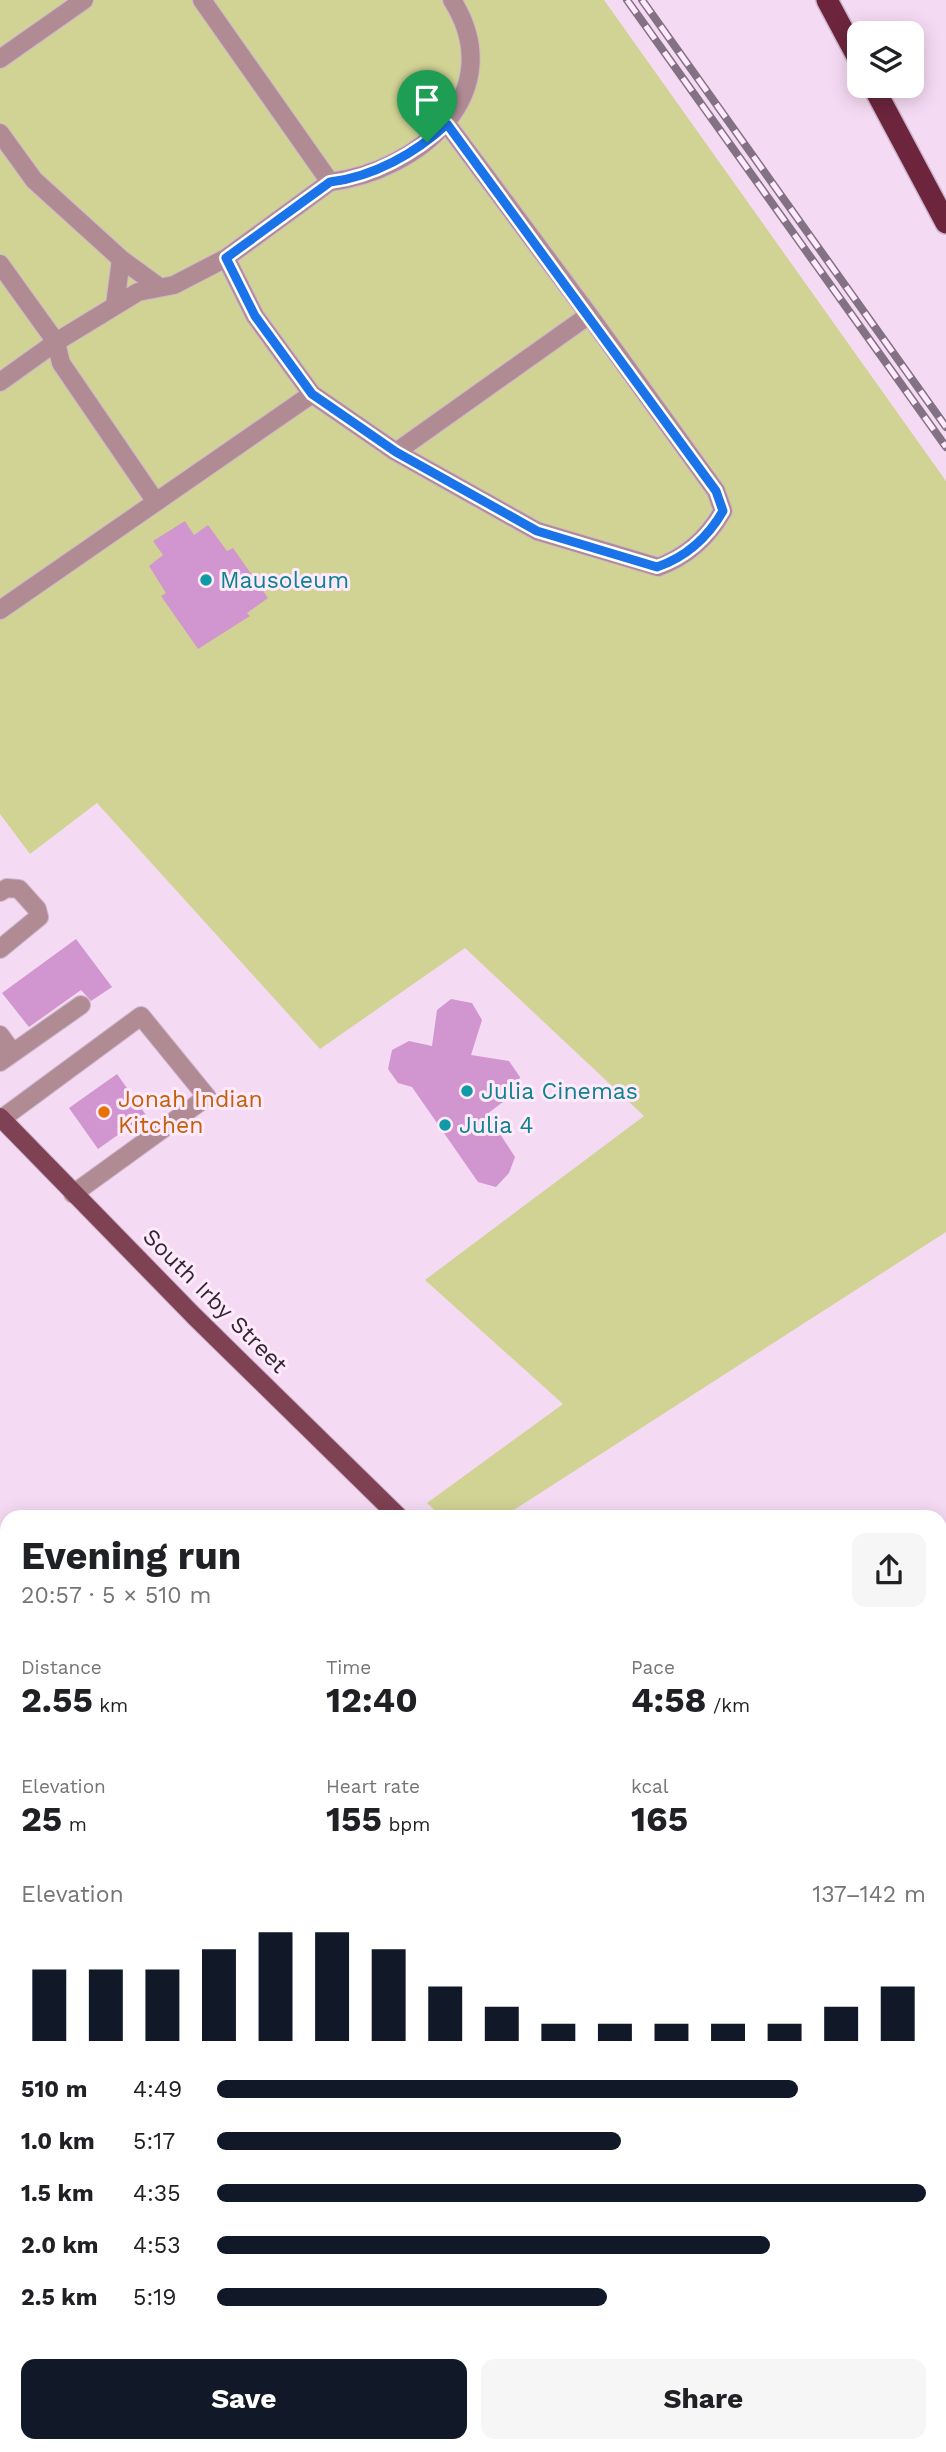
<!DOCTYPE html>
<meta charset="utf-8">
<style>
body{margin:0;font-family:"Work Sans",sans-serif;background:#f6f6f6;color:#202124;height:100vh;display:flex;flex-direction:column;font-size:26px;white-space:nowrap}
*{box-sizing:border-box;margin:0}
p{font-size:23px;color:#757577}
.icon{flex:none;width:38px;height:38px;fill:none;stroke:currentColor;stroke-width:2;stroke-linecap:round;stroke-linejoin:round}
.map{position:relative;flex:1;overflow:hidden}
.panel{position:absolute;left:0px;top:1510px;width:947px;height:943px;display:flex;flex-direction:column;background:#fff;border-radius:21px 21px 0 0;box-shadow:0 4px 18px #0003}
.panel>*{flex:none}
.buttons{position:absolute;left:847px;top:21px;display:grid;gap:14px}
.buttons a{display:grid;place-items:center;width:77px;height:77px;border-radius:14px;background:#fff;box-shadow:0 4px 18px #0003;font-size:35px}
.pin{position:absolute;display:grid;place-items:center;width:60px;height:60px;color:#fff;margin:-72px -30px;border-radius:50% 50% 50% 0;rotate:-45deg;box-shadow:0 0 7px #0007}
.pin .icon{rotate:45deg}
.round{display:grid;place-items:center;flex:none;width:74px;height:74px;border-radius:14px;background:#f6f6f6}
.headline{display:flex;align-items:center;justify-content:space-between;height:119px;padding:0 21px}
h1{font-size:38px;font-weight:700;line-height:52px}
.figures{display:grid;grid-template-columns:repeat(3,1fr);gap:10px;height:119px;padding:7px 21px}
.figures div{display:grid;align-content:center}
.figures b{font-size:35px;font-weight:700}
.figures small{font-size:19px;font-weight:400}
.figures p{font-size:19px}
.chart{height:196px;padding:14px 21px}
.chart p{display:flex;justify-content:space-between}
.chart svg{width:100%;height:126px;margin-top:7px;stroke:#111827;stroke-width:6}
.primary-button{display:flex;gap:14px;margin-top:auto;padding:14px 21px}
.primary-button a{flex:1;height:80px;border-radius:14px;background:#111827;color:#fff;font-size:28px;font-weight:700;line-height:80px;text-align:center}
.primary-button a+a{background:#f6f6f6;color:#202124}
ul{padding:0 21px;list-style:none;font-size:23px}
li{display:grid;grid-template-columns:112px 84px 1fr;align-items:center;height:52px}
li i{height:18px;border-radius:9px;background:#111827}
.map>svg:first-child{display:block}
.green{fill:#d1d394}
.lines{fill:none;stroke-linecap:round;stroke-linejoin:round}
.stream{stroke:#41b8bc;stroke-width:5}
.building{fill:#d196cf}
.minor-casing{stroke:#ceb6cc;stroke-width:20}
.major-casing{stroke:#ceb6cc;stroke-width:20}
.highway-casing{stroke:#ceb6cc;stroke-width:24}
.minor{stroke:#b08b94;stroke-width:18}
.major{stroke:#7f4154;stroke-width:18}
.highway{stroke:#6c253d;stroke-width:21}
.rail-casing{stroke:#837283;stroke-width:8}
.rail{stroke:#ffe9fd;stroke-width:5;stroke-dasharray:16;stroke-linecap:butt}
.route-casing{stroke:#fff;stroke-width:14}
.route{stroke:#1a73e8;stroke-width:9}
.culture-dot{fill:#0f9aa8;stroke:#ffe9fd;stroke-width:2.5}
.food-dot{fill:#e8710a;stroke:#ffe9fd;stroke-width:2.5}
.labels{text-anchor:middle;dominant-baseline:central;stroke-width:6;stroke-linejoin:round;paint-order:stroke}
.culture-label{font-size:23px;fill:#0d838f;stroke:#ffe9fd;text-anchor:start}
.food-label{font-size:23px;fill:#c56008;stroke:#ffe9fd;text-anchor:start}
.street-label{font-size:23px;fill:#312731;stroke:#ffe9fd}
</style>
<div class="map">
<svg width="946" height="2452" viewBox="0 0 946 2452">
<rect width="100%" height="100%" fill="#f5daf3"/>
<path class="green" d="M0,0H604L946,481V1232L503,1517H442L427,1503L563,1404L425,1280L644,1116L465,948L320,1049L97,803L30,854L0,814Z
M946,1784V1924L940,1918V1790Z
M12,2446H451V2447L448,2452H6Z"/>
<g class="lines">
<path class="stream" d="M940,1877L946,1872
M372,2452L376,2446"/>
</g>
<path class="building" d="M185,521L194,535L208,525L227,551L233,548L268,598L247,613L250,616L198,649L161,596L166,593L149,566L163,555L153,541Z
M76,939L112,987L91,1001L81,990L29,1027L2,993Z
M451,999L472,1003L482,1020L471,1055L509,1061L520,1077L515,1093L487,1114L515,1157L509,1173L496,1187L478,1182L412,1087L398,1083L388,1069L392,1050L409,1041L432,1046L437,1010Z
M117,1074L146,1115L98,1149L69,1108Z"/>
<g class="lines">
<defs>
<path id="minor" d="M202,0L330,182
M0,59L84,0
M0,133L34,180L121,259L158,286
M226,258L330,182C419,171 511,93 452,0
M0,264L56,342L61,363L156,502L312,394L396,452L589,315L447,124
M115,305L121,259
M0,382L56,342L138,292L174,285L226,258L255,316L312,394
M396,452L537,531L658,567C686,557 708,537 723,511L716,491L589,315
M0,610L156,502
M0,892L7,888L19,889L37,909L39,917L0,949
M0,1035L13,1053
M0,1062L81,1005
M0,1120L141,1016L207,1097L73,1194
M940,2105L946,2099
M940,2166L946,2160
M940,2214L946,2207
M940,2247L946,2240
M940,2307L946,2301
M940,2339L946,2345
M940,2389L946,2395
M717,2446L723,2452"/>
<path id="major" d="M0,1117L194,1316L399,1517
M940,2052L946,2058"/>
<path id="highway" d="M827,0L859,60
M873,86L946,223"/>
</defs>
<use href="#minor" class="minor-casing"/>
<use href="#major" class="major-casing"/>
<use href="#highway" class="highway-casing"/>
<use href="#minor" class="minor"/>
<use href="#major" class="major"/>
<use href="#highway" class="highway"/>
<defs>
<path id="rail" d="M627,0L946,447
M642,0L946,427"/>
</defs>
<use href="#rail" class="rail-casing"/>
<use href="#rail" class="rail"/>
</g>
<g class="lines">
<defs>
<path id="route" d="M447,124L716,491L723,511C708,537 686,557 657,567L537,531L396,452L312,394L255,316L226,258L330,182C373,177 416,153 447,124Z"/>
</defs>
<use href="#route" class="route-casing"/>
<use href="#route" class="route"/>
</g>
<g class="culture-dot">
<circle cx="206" cy="580" r="7"/>
<circle cx="467" cy="1091" r="7"/>
<circle cx="445" cy="1125" r="7"/>
</g>
<circle class="food-dot" cx="104" cy="1112" r="7"/>
<g class="labels">
<g class="culture-label">
<text x="220" y="580">Mausoleum</text>
<text x="481" y="1091">Julia Cinemas</text>
<text x="459" y="1125">Julia 4</text>
</g>
<g class="food-label">
<text x="118" y="1099">Jonah Indian<tspan x="118" dy="26">Kitchen</tspan></text>
</g>
<g class="street-label">
<text transform="translate(215 1301) rotate(45)">South Irby Street</text>
</g>
</g>
</svg>
<div class="buttons">
<a><svg class="icon" aria-label="layers" viewBox="0 0 24 24"><path d="M12 4l9 5-9 5-9-5zM3 14l9 5 9-5"/></svg></a>
</div>
<div class="pin" style="left:427px;top:142px;background:#1e9e55"><svg class="icon" aria-label="arrive" viewBox="0 0 24 24"><path d="M6 21V4h12l-3 4 3 4H6"/></svg></div>
<section class="panel">
<div class="headline"><div><h1>Evening run</h1><p>20:57 · 5 × 510 m</p></div><a class="round"><svg class="icon" aria-label="share" viewBox="0 0 24 24"><path d="M12 15V3M7 8l5-5 5 5M5 13v7h14v-7"/></svg></a></div>
<div class="figures">
<div><p>Distance</p><b>2.55<small> km</small></b></div>
<div><p>Time</p><b>12:40</b></div>
<div><p>Pace</p><b>4:58<small> /km</small></b></div>
</div>
<div class="figures">
<div><p>Elevation</p><b>25<small> m</small></b></div>
<div><p>Heart rate</p><b>155<small> bpm</small></b></div>
<div><p>kcal</p><b>165</b></div>
</div>
<div class="chart"><p><span>Elevation</span>137–142 m</p>
<svg viewBox="0 0 160 44" preserveAspectRatio="none"><path d="M5 44V19M15 44V19M25 44V19M35 44V12M45 44V6M55 44V6M65 44V12M75 44V25M85 44V32M95 44V38M105 44V38M115 44V38M125 44V38M135 44V38M145 44V32M155 44V25"/></svg>
</div>
<ul>
<li><b>510 m</b>4:49<i style="width:82%"></i></li>
<li><b>1.0 km</b>5:17<i style="width:57%"></i></li>
<li><b>1.5 km</b>4:35<i style="width:100%"></i></li>
<li><b>2.0 km</b>4:53<i style="width:78%"></i></li>
<li><b>2.5 km</b>5:19<i style="width:55%"></i></li>
</ul>
<div class="primary-button"><a>Save</a><a>Share</a></div>
</section>
</div>
